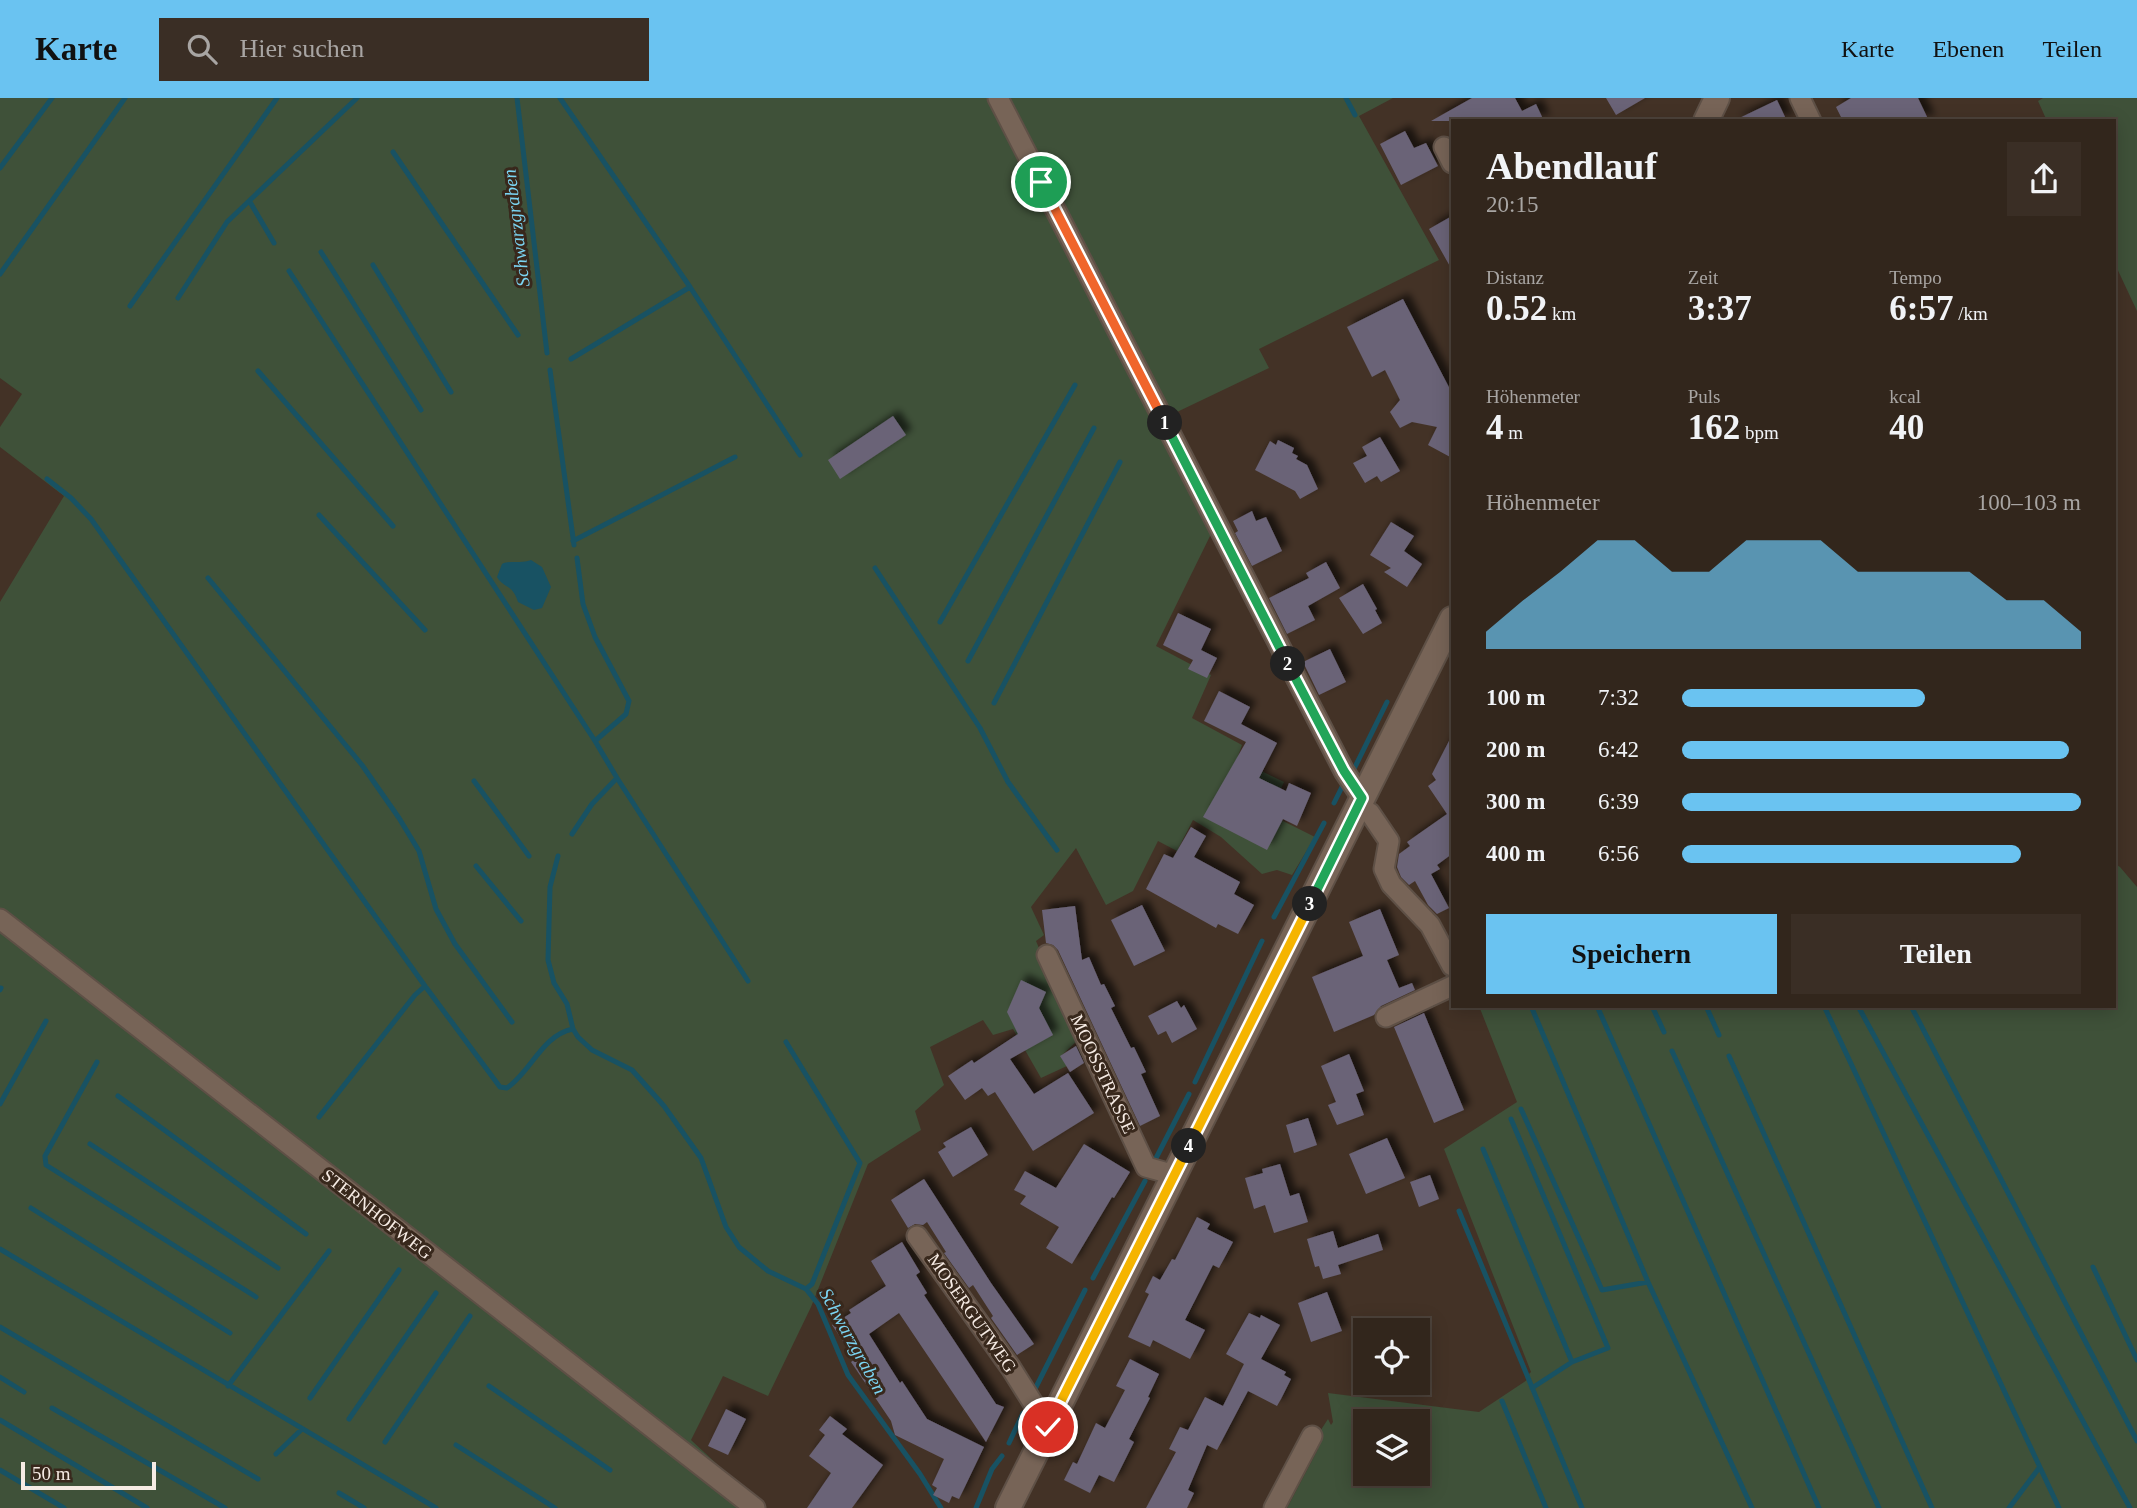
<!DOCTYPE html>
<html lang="de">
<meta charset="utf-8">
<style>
body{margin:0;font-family:Georgia,serif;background:#3a2e25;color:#f1f3f6;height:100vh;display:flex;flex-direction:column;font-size:26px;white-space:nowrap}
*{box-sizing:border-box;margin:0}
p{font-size:23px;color:#a8a5a3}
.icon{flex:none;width:38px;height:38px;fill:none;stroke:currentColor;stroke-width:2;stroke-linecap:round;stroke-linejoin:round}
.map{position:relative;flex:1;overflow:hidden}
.side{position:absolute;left:1451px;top:21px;width:665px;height:889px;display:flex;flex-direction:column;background:#32261c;border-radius:0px;box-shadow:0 4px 18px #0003,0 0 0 2px #4d433b}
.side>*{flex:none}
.controls{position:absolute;left:1353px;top:1220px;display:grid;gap:14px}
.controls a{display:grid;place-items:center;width:77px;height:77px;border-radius:0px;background:#32261c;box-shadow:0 4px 18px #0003,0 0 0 2px #4d433b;font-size:35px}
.scale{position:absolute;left:21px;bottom:18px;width:135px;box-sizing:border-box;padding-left:7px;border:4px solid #f6ebe4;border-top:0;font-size:19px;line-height:24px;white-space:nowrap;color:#f6ebe4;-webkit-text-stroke:5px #38281c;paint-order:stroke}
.pin{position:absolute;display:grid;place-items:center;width:60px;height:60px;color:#fff;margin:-30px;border:4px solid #fff;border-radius:50%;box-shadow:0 2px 7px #0007}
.km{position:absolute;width:35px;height:35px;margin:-18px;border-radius:50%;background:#222;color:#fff;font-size:19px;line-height:35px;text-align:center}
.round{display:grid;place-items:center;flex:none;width:74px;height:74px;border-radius:0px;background:#3a2e25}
.overview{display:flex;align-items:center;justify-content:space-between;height:119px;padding:0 35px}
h1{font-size:38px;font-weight:600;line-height:52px}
.stats{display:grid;grid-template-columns:repeat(3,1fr);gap:10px;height:119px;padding:7px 35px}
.stats div{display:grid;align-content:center}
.stats b{font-size:35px;font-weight:600}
.stats small{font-size:19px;font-weight:400}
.stats p{font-size:19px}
.chart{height:196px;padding:14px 35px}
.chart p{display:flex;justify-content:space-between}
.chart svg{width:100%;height:126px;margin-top:7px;fill:#6ac3f1;opacity:.7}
.primary-button{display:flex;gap:14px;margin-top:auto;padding:14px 35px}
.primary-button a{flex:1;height:80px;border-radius:0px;background:#6ac3f1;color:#111;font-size:28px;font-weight:600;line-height:80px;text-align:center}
.primary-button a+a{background:#3a2e25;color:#f1f3f6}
ul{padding:0 35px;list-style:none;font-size:23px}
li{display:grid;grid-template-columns:112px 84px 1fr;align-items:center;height:52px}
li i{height:18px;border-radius:9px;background:#6ac3f1}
header{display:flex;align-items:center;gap:42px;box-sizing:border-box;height:98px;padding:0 35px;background:#6ac3f1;color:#111}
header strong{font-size:33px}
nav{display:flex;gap:38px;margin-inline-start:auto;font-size:24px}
.search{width:490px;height:63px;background:#3a2e25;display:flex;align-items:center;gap:18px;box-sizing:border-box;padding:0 24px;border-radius:0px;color:#a8a5a3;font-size:26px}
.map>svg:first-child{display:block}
.green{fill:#3f5139;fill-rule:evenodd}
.water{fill:#185263}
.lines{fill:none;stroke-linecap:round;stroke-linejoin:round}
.stream{stroke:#185263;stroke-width:5}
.building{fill:#6a6377;filter:url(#shadow)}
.minor-casing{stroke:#5e5046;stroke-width:23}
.tertiary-casing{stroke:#5e5046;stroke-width:28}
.minor{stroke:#776457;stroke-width:19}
.tertiary{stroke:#776457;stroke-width:24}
.split-1-casing{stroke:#fff;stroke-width:14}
.split-2-casing{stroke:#fff;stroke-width:14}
.split-3-casing{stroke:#fff;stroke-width:14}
.split-4-casing{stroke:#fff;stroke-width:14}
.split-5-casing{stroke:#fff;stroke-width:14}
.split-1{stroke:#f0652b;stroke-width:9}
.split-2{stroke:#22a559;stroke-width:9}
.split-3{stroke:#22a559;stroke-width:9}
.split-4{stroke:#f5b400;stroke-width:9}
.split-5{stroke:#f5b400;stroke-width:9}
.labels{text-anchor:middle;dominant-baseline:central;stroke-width:6;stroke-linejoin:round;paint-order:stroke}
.street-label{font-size:18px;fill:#f6ebe4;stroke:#38281c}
.water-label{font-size:19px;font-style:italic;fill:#7bd4f2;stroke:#38281c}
</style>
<header>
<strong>Karte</strong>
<div class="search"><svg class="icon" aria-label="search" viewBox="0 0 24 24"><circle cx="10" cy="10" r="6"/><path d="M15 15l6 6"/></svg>Hier suchen</div>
<nav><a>Karte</a><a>Ebenen</a><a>Teilen</a></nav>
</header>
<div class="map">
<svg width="2137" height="1410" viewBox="0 0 2137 1410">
<defs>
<filter id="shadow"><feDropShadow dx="6" dy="-6" stdDeviation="3.5" flood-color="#0009"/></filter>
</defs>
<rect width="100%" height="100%" fill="#433226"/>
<path class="green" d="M0,0H1393L1359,18L1439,162L1259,251L1269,270L1156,324L1212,434L1156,548L1211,577L1192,620L1242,647L1237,661L1284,684L1269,716L1315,739L1292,777L1277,772L1262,776L1221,739L1193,722L1177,753L1158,743L1133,793L1106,807L1076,750L1031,809L1044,837L1036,843L1078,942L1062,957L1067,968L1041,980L1013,931L993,937L983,922L930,949L944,987L915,1013L921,1032L868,1066L811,1209L768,1298L723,1278L691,1342L762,1408L761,1410H0V504L64,398L0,349V329L22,296L0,280Z
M2043,0H2137V213L2114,164V23H2047L2038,3Z
M2114,765L2120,769L2137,789V1410H1287L1318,1351L1315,1341L1328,1321L1331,1327L1333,1324L1328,1295L1479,1314L1530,1280L1529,1276L1531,1274L1444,1051L1517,1004L1479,908H2114ZM1365,1323H1418V1376H1365Z"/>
<path class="water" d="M531,462L542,469L551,489L542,510L534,512L518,504C512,485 504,491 497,479L502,466C510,462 520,466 531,462Z"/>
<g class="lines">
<path class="stream" d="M517,0L547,255
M560,0L690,189L800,357
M1346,0L1355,17
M393,54L518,237
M0,70L52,0
M250,104L274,145
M321,154L421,312
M373,167L451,294
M289,173L595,643
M0,176L125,0
M178,200L227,124L357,0
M130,208L277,0
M571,261L690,189
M550,272L574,447
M258,273L393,428
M47,381L71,400L91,421L425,888L500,989L507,990C531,974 542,937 573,931
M319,417L425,532
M573,443L735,359
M875,470L980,630L1008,684L1057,752
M208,480L362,667L399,720L419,753L436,811L455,846L512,924
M940,524L1075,287
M968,563L1094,330
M994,605L1120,364
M1353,673L1387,604
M617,680L748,883
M474,683L529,758
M1334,705L1343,687
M572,736L592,706L617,680L595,643L626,616L629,603L595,539L583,506L577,460
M558,758L550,789L548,862L554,885L567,906L573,931L578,939L592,952L632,972L664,1008L701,1060L726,1129L739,1149L768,1173L806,1191L818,1206L848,1277L920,1376L941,1410
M476,768L521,823
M1274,819L1324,725
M0,892L1,890
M1531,908L1648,1184L1752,1410
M1597,908L1819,1410
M1652,908L1664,934
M1706,908L1719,937
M1824,908L2059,1410
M1858,908L2130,1410
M1911,908L2137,1343
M786,944L860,1065L812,1186L806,1191
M1672,953L1879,1410
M1729,958L1932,1410
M97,964L45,1058L46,1067L256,1199
M1195,984L1262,843
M118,998L306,1136
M0,1006L46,923
M1521,1011L1602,1192L1648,1184
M319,1019L415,897L425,888
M1511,1021L1608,1250L1572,1264
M90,1046L278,1170
M1483,1051L1572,1264L1532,1290
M1153,1066L1189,996
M31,1110L230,1235
M1459,1113L1582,1410
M0,1151L436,1410
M2093,1169L2137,1262
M1093,1180L1145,1083
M0,1229L258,1381
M0,1279L24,1294
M228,1288L329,1153
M489,1288L610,1372
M1033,1295L1085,1192
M310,1300L399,1172
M1502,1303L1546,1410
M52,1310L225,1410
M349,1321L436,1195
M0,1322L147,1410
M385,1344L470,1218
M1009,1345L1023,1315
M456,1347L555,1410
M276,1356L302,1331
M0,1372L64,1410
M339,1395L364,1410
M976,1410L992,1371L1002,1358
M2009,1410L2039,1370"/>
</g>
<path class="building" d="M1472,0H1515L1522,13L1536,6L1544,23H1431Z
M1606,0H1645L1616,17Z
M1851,0H1918L1929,23H1843L1836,9Z
M1777,2L1787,23H1733Z
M1405,33L1414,50L1426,45L1438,68L1401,87L1380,46Z
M1452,118V172L1429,131Z
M1403,201L1452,295V360L1428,347L1437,329L1412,324L1400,330L1390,314L1400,302L1385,272L1372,279L1347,229Z
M893,318L906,337L840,381L828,362Z
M1380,339L1400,373L1381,384L1377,378L1365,385L1353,365L1367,358L1362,349Z
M1278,342L1294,350L1292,355L1298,358L1296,361L1307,367L1318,391L1300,401L1295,393L1255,372L1270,343L1276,347Z
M1252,413L1256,423L1266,419L1282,453L1252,468L1235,435L1238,433L1233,423Z
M1391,424L1414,438L1404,453L1422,466L1407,489L1384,474L1391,470L1370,457Z
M1326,464L1340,490L1308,508L1315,522L1287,536L1269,500L1309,480L1306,475Z
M1363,486L1377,511L1375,512L1382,525L1363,536L1339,500Z
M1178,515L1211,531L1201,552L1217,560L1207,580L1188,571L1193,562L1163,547Z
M1330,551L1346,584L1319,597L1303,564Z
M1219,593L1250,609L1241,626L1277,645L1259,680L1286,693L1289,685L1311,695L1297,728L1283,721L1267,752L1203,719L1246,644L1204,623Z
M1452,637V756L1437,767L1440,771L1431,776L1449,810L1437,816L1428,807L1415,783L1409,787L1401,779L1397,769L1399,756L1410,748L1407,744L1447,716L1428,688L1436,682L1432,676Z
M1191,729L1206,738L1194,759L1240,784L1234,796L1254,807L1238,836L1218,826L1216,830L1146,791L1164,756L1173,760Z
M1142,807L1165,853L1134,868L1111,822Z
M1075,808L1082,862L1089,859L1101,887L1104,886L1115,908L1111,910L1131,950L1134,949L1146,974L1141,976L1160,1018L1140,1028L1058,852L1053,847L1046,845L1042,812Z
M1380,811L1399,857L1387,862L1399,890L1412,885L1415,892L1381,908L1374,917L1334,934L1312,879L1363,858L1349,824Z
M1021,882L1046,894L1039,910L1053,937L1010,961L1034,996L1068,975L1094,1015L1033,1053L995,994L988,998L982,990L965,1002L948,978L972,962L974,965L1018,936L1007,914Z
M1177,903L1181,910L1184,907L1197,931L1172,945L1166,933L1158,937L1148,918Z
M1424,915L1464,1012L1434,1025L1394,929Z
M1076,948L1084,965L1070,974L1060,958Z
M1349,956L1364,993L1356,996L1364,1017L1337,1027L1328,1007L1336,1004L1321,968Z
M1308,1020L1317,1047L1294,1055L1286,1027Z
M971,1029L988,1057L953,1079L938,1054L946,1049L943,1045Z
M1387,1040L1405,1080L1366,1096L1349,1056Z
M1084,1046L1130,1074L1114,1100L1112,1099L1072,1166L1046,1150L1059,1129L1020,1106L1026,1098L1014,1092L1025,1073L1056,1090Z
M1280,1066L1290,1098L1299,1095L1308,1124L1274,1135L1265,1107L1254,1111L1245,1080L1263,1075L1262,1071Z
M1430,1077L1439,1101L1419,1109L1410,1084Z
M924,1081L991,1185L1034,1246L1017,1257L991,1220L993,1218L973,1187L969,1190L944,1155L946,1154L927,1124L923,1127L915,1126L908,1130L891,1102Z
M1197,1119L1210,1126L1207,1131L1233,1144L1219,1170L1213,1167L1185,1222L1205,1232L1190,1261L1153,1242L1150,1249L1128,1239L1149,1196L1145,1194L1153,1178L1160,1182L1172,1161L1175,1162Z
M1333,1133L1338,1150L1378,1136L1383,1152L1338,1167L1341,1176L1323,1181L1319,1168L1315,1169L1307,1141Z
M902,1144L920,1174L916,1177L927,1195L924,1197L996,1306L1004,1309L986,1344L899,1215L869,1236L900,1285L902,1283L927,1321L984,1349L959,1401L952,1398L949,1405L933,1397L937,1390L932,1387L944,1361L895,1337L891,1323L851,1264L855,1261L832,1227L851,1215L849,1212L886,1188L871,1163Z
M1327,1194L1342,1233L1311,1244L1298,1205Z
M1249,1215L1260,1220L1261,1217L1280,1227L1261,1261L1286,1274L1284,1277L1291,1281L1281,1301L1277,1308L1248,1293L1217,1352L1207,1347L1188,1392L1194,1395L1187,1410H1146L1176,1354L1169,1351L1180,1329L1188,1332L1205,1299L1223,1308L1244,1266L1226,1256Z
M1130,1261L1159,1276L1148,1299L1150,1300L1129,1341L1134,1344L1114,1384L1099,1377L1090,1395L1064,1382L1073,1364L1077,1366L1096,1325L1105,1330L1125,1292L1116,1288Z
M726,1311L746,1321L728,1357L708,1348Z
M830,1318L847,1331L842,1336L883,1367L852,1410H807L831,1375L809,1358L825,1337L819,1332Z"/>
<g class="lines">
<defs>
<path id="minor" d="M998,0L1344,673L1362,700
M1800,0L1811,23
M1444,49L1452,65
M1358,708L1370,715L1389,743L1384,771L1391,786L1430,827L1452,868
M0,821L755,1410
M1047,857L1146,1069L1175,1077
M1386,919L1452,888
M917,1138L1011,1270L1048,1329
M1274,1410L1312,1338"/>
<path id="tertiary" d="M1706,23L1717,0
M1008,1410L1452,521"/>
</defs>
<use href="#minor" class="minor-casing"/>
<use href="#tertiary" class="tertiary-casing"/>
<use href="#minor" class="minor"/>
<use href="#tertiary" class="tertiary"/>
</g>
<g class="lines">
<defs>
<path id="split-1" d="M1041,84L1165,325"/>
<path id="split-2" d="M1165,325L1288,566"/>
<path id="split-3" d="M1288,566L1344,673L1362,700L1310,806"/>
<path id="split-4" d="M1189,1048L1310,806"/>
<path id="split-5" d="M1048,1329L1189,1048"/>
</defs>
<use href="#split-1" class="split-1-casing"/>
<use href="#split-2" class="split-2-casing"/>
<use href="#split-3" class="split-3-casing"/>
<use href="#split-4" class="split-4-casing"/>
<use href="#split-5" class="split-5-casing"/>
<use href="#split-1" class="split-1"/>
<use href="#split-2" class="split-2"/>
<use href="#split-3" class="split-3"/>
<use href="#split-4" class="split-4"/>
<use href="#split-5" class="split-5"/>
</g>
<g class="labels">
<g class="street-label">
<text transform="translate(1103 976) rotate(65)">MOOSSTRASSE</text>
<text transform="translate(377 1116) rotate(38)">STERNHOFWEG</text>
<text transform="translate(972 1215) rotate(55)">MOSERGUTWEG</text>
</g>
<g class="water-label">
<text transform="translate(516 130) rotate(-97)">Schwarzgraben</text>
<text transform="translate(853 1243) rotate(61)">Schwarzgraben</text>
</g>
</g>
</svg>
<div class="controls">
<a><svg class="icon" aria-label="locate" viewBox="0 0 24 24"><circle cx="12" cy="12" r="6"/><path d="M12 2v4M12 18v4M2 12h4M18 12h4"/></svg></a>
<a><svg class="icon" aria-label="layers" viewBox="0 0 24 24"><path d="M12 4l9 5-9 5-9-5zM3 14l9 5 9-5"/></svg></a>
</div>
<div class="scale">50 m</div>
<div class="pin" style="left:1041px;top:84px;background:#1e9e55"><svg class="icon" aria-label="arrive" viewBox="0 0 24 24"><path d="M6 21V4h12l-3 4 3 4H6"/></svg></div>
<div class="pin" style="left:1048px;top:1329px;background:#d93025"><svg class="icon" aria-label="check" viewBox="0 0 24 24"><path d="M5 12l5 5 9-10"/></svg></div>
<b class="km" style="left:1165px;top:325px">1</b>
<b class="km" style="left:1288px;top:566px">2</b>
<b class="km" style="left:1310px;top:806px">3</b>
<b class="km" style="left:1189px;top:1048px">4</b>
<section class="side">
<div class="overview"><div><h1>Abendlauf</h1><p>20:15</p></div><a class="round"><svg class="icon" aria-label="share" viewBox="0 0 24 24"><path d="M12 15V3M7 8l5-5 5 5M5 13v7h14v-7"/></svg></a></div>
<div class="stats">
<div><p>Distanz</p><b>0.52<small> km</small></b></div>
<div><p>Zeit</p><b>3:37</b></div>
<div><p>Tempo</p><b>6:57<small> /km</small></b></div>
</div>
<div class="stats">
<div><p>Höhenmeter</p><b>4<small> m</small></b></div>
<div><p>Puls</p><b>162<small> bpm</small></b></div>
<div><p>kcal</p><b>40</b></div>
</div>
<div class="chart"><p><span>Höhenmeter</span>100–103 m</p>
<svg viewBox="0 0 160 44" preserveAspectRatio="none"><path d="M0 44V38L10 27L20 17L30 6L40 6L50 17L60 17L70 6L80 6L90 6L100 17L110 17L120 17L130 17L140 27L150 27L160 38V44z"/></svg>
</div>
<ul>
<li><b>100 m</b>7:32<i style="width:61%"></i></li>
<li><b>200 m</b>6:42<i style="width:97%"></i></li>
<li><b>300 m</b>6:39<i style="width:100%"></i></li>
<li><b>400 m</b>6:56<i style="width:85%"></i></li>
</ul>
<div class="primary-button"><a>Speichern</a><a>Teilen</a></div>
</section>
</div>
